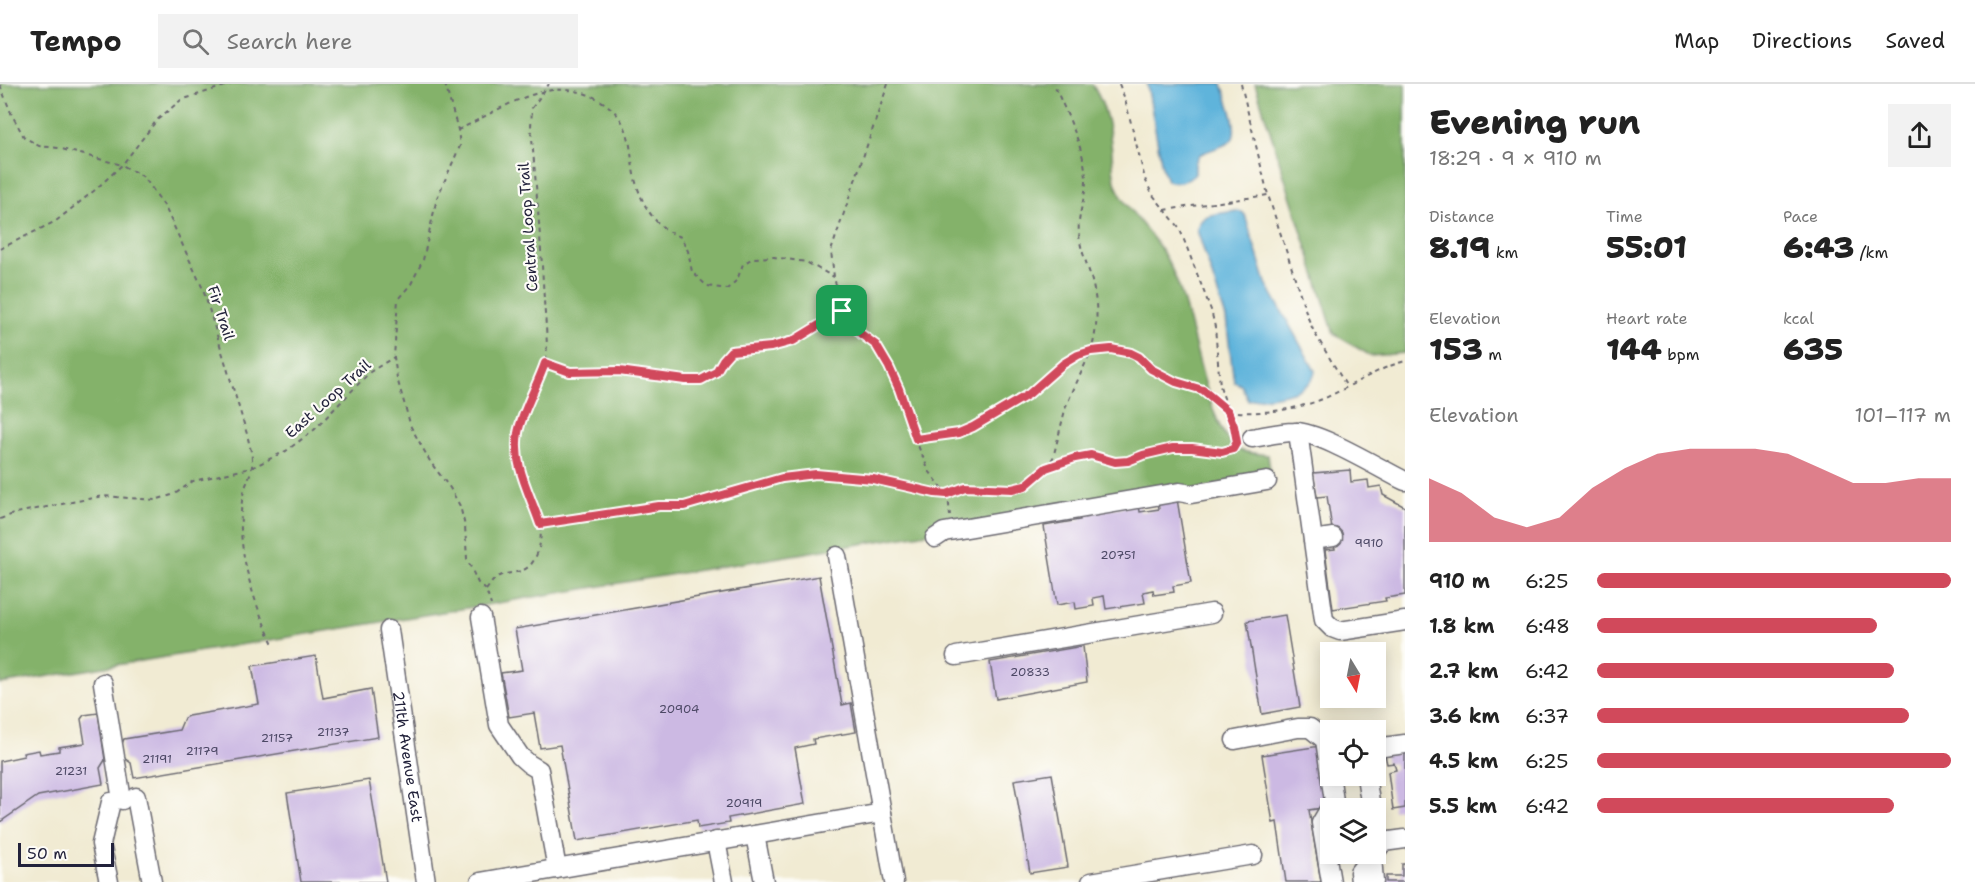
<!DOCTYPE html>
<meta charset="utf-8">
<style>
body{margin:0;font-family:"Shantell Sans",sans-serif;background:#f2f2f2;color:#222;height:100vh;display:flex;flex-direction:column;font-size:22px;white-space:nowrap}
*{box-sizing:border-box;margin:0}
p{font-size:20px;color:#767676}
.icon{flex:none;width:33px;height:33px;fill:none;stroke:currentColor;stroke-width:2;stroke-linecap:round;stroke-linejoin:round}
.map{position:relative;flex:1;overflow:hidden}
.sheet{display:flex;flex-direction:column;background:#fff;width:570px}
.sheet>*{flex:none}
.needle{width:39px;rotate:170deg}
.tools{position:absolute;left:1320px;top:558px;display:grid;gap:12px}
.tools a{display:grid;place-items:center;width:66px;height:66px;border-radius:0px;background:#fff;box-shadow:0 3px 15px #0003;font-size:30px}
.scale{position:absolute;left:18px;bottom:15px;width:96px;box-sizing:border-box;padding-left:6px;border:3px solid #22223b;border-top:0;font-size:16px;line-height:21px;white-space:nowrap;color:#22223b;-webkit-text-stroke:4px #fdfcf7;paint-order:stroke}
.pin{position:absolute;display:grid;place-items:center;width:51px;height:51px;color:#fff;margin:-26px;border-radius:12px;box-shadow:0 3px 9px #0006}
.round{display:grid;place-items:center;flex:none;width:63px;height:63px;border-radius:0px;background:#f2f2f2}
.overview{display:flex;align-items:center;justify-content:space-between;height:102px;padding:0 24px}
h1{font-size:33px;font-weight:800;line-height:45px}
.metrics{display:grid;grid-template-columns:repeat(3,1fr);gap:9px;height:102px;padding:6px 24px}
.metrics div{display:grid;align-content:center}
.metrics b{font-size:30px;font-weight:800}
.metrics small{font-size:16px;font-weight:400}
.metrics p{font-size:16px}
.chart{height:168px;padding:12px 24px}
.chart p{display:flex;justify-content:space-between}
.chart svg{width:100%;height:108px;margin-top:6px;fill:#d1495b;opacity:.7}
ul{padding:0 24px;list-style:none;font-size:20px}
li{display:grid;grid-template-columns:96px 72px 1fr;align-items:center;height:45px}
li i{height:15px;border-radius:8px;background:#d1495b}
header{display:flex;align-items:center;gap:36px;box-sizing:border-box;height:84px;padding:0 30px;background:#fff;border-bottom:2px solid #e0e0e0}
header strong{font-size:28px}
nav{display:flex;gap:33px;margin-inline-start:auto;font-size:21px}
.search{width:420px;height:54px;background:#f2f2f2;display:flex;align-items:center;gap:15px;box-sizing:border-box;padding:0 21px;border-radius:0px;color:#767676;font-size:22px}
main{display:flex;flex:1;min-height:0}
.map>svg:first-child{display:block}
.forest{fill:#84b26b;stroke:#536a53;stroke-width:1.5}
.water{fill:#5eb4db;stroke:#406b8b;stroke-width:1.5}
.building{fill:#ccb9e3}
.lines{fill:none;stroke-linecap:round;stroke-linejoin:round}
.minor-casing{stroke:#6a6870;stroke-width:21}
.path{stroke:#6a6870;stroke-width:2;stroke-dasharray:4.5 4.5;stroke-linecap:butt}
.minor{stroke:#fff;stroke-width:18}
.route-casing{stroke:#fff;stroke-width:12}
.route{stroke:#d1495b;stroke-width:8}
.labels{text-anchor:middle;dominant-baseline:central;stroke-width:4.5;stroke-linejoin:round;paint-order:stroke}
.number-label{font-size:12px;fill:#4c4865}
.street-label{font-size:15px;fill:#22223b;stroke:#fdfcf7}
</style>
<header>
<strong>Tempo</strong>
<div class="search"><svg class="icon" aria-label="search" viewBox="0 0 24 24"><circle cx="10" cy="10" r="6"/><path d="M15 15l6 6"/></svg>Search here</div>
<nav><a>Map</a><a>Directions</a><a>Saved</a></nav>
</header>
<main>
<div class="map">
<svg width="1405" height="798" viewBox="0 0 1405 798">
<rect width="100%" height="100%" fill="#fdfcf7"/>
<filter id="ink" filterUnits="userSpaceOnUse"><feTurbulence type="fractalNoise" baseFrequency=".0167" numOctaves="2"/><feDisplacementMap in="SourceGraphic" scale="12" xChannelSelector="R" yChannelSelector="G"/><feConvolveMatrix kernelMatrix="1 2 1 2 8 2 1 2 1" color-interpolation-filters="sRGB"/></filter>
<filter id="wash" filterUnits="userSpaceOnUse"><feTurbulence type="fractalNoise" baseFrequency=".008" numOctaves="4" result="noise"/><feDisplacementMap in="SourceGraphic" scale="24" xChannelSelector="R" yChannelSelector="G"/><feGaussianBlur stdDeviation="1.35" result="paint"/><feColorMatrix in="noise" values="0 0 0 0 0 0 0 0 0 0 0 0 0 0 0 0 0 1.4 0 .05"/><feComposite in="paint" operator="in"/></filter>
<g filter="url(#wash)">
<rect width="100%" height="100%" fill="#f1ebd3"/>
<path class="forest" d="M0,0H1092C1106,22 1110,44 1112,69C1113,79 1113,92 1116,101C1126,125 1147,144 1161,165C1167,175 1173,187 1177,198C1193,234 1207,345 1237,365C1244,369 1259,370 1268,371L1271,393L0,600Z
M1255,0H1405V269L1371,272L1334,250Z"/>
<path class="water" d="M1147,0H1222C1226,13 1242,49 1230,58C1225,62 1206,67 1199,71L1195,79V90C1185,97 1179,101 1167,97L1162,83Z
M1236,127L1242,128L1245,131L1266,199L1315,287C1312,311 1268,313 1248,316L1241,301L1234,298L1226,234L1197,146C1200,127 1221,130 1236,127Z"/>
<g id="blocks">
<path class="building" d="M1350,386L1351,398L1368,396L1369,404L1381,402L1383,411L1405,423V511L1385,514L1386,517L1333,525L1325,466L1335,465L1327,412L1317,413L1313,389Z
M1177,415L1191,499L1173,502L1174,508L1154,511L1153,506L1143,508L1145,519L1106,525L1104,512L1093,514L1094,522L1076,525L1075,518L1057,521L1044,442L1080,436L1079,430L1139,420L1140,428L1159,425L1158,418Z
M819,492L842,621L851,619L856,648L813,655L814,660L795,664L805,720L728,734L729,739L698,744L697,736L577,757L560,661L540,664L534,629L509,633L501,589L522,586L515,545Z
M1285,531L1300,623L1262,630L1247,537Z
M1083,562L1087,598L996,615L990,578Z
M316,572L323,614L371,605L378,653L134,694L131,679L124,674L122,660L124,655L179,646L184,634L188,632L259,620L252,582Z
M98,629L105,676L100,684L103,700L38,712L0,738V677L24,672L23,669L39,666L40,670L59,667V663L85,659L81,635L84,631Z
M1320,662L1329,723L1309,726L1321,798H1286L1277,738L1273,739L1262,671Z
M1405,668V724L1393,726L1388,688L1396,686L1394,679L1387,680L1385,671Z
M1052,690L1068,783L1030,789L1014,696Z
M369,696L386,798H301L287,709Z
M1402,780H1405V798H1386V792H1402Z"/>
</g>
</g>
<g filter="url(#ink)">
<use href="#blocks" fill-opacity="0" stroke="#6a6870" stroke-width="1.5"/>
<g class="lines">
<defs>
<g id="minor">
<path d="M1298,348L1324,536L1332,544L1340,547L1405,537"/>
<path d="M1252,354C1265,352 1280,348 1294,348C1319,347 1380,385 1405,397"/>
<path d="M935,454L944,448L1179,408L1191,410L1267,397"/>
<path d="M1313,456L1333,453"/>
<path d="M481,533L499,641L520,672L529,680L539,686L557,785"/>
<path id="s1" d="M389,546L426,798"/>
<path d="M956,572L1212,529"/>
<path d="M103,599L122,716"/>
<path d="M1235,656L1298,644H1310L1325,656L1334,717L1321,739L1331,798"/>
<path d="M1376,664L1405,660"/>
<path d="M1366,692L1371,724"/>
<path d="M136,713L152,798"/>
<path d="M882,729L894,798"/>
<path d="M755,751L764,798"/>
<path d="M716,757L724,798"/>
<path d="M1376,767L1383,758L1405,755"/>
<path d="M1372,772L1374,798"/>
<path d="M109,798L101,760L111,718"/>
<path d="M480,798L882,729L837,472"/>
<path d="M1091,798L1253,771"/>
<path d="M1360,798L1359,788L1374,770"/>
</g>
</defs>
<use href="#minor" class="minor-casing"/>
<path class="path" d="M445,0L458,46L460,62L437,114L423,176L411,200L398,215L394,273L397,294L411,343L431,379L450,404L460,422L465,442L467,475L478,499L486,506L491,521
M888,0L831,167L834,193L842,227L861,250L876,261L889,283L899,305L919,364L929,387L947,410
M1119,0L1125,15L1145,95L1152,110L1179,143L1211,226L1215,243L1220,302L1236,351
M1241,0L1268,111L1308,234L1314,248L1347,303
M0,1L11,29L24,53L39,62L58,64L122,81L144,93L165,123L203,205L247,350C249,360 253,371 252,382C250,394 243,405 242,417C236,465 253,517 273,560
M458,46C483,34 515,14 542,8C573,0 613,13 626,46C632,62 631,79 635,95C642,121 655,144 681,153L688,167L692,188L707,202L727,205L737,196L743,180L753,174L774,173L806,178L834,193
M1165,126L1268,111
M0,165L56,137L95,106L122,81L157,36L181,16L231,0
M546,279L570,288L619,287L685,296L701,295L715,288L723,276L731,267L771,263L793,257L842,227
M1229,327C1259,331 1297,326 1325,314C1352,302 1376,285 1405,277
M916,355L959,349L973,343L1029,310L1063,280L1078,271L1091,267C1099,240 1098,217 1090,190C1086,177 1080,164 1079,150C1077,131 1086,114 1086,96C1085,63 1066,30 1054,0
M1047,384L1091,371L1115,378L1128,377L1173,364H1192L1222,368L1233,365L1237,357
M948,410L950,432
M0,435L16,429L103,412L155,416L175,410L193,397L251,384L286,367L314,346L370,288L394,273
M540,440L659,422H684L782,394L816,390L873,395L935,409L947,410L965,403L1012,405L1025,402L1038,392L1053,374L1066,322L1091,267L1111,265L1131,269L1139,273L1151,285L1176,298L1204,306L1228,327
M486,506C489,503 491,498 495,495C509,483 528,497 538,467C550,431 518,401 516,366C515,335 539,310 545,280C549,262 545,235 544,216C541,158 536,101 531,43L532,24L549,0"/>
<use href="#minor" class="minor"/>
</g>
</g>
<g class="lines" filter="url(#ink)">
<defs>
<path id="route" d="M842,227L861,250L876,261L889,283L899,305L916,355L959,349L973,343L1029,310L1063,280L1078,271L1091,267L1111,265L1131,269L1139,273L1151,285L1176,298L1203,306L1228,327L1234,342L1237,358L1233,365L1222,368L1192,364H1173L1143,371L1128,377L1115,378L1091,371L1075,374L1046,384L1025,402L1012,405L965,403L947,410L935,409L873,395L816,390L782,394L684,422H659L540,440C531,412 512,380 518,349C521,330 538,300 545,279L570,288L619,287L685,296H701L716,288L723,276L731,267L771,263L793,257Z"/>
</defs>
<use href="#route" class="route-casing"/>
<use href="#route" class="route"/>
</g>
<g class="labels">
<g class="number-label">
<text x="1369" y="459">9910</text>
<text x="1118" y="471">20751</text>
<text x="1030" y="588">20833</text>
<text x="679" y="625">20904</text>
<text x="333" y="648">21137</text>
<text x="277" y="654">21157</text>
<text x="202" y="667">21179</text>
<text x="157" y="675">21191</text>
<text x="71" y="687">21231</text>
<text x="744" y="719">20919</text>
</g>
<g class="street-label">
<text transform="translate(528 143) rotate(-94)">Central Loop Trail</text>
<text transform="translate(221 229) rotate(72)">Fir Trail</text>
<text transform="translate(328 315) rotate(-42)">East Loop Trail</text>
<text stroke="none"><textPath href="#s1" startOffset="128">211th Avenue East</textPath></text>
</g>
</g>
</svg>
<div class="tools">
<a><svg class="needle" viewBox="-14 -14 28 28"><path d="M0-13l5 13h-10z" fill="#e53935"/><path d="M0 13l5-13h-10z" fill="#767676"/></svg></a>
<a><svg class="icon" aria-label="locate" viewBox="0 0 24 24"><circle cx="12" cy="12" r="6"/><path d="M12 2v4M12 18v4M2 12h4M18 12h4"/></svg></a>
<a><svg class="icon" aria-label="layers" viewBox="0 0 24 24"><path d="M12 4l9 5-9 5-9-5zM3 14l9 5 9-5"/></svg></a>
</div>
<div class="scale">50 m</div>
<div class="pin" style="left:842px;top:227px;background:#1e9e55"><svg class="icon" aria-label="arrive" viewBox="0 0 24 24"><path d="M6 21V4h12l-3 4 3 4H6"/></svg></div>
</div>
<section class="sheet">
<div class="overview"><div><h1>Evening run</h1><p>18:29 · 9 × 910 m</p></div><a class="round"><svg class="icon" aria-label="share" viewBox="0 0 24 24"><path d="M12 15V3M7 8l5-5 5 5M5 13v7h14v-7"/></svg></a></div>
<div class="metrics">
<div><p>Distance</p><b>8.19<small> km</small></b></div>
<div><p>Time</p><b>55:01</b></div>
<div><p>Pace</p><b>6:43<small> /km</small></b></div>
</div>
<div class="metrics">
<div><p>Elevation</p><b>153<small> m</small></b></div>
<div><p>Heart rate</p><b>144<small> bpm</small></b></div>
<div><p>kcal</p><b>635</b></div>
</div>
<div class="chart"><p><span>Elevation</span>101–117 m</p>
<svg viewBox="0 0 160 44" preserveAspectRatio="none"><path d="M0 44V18L10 24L20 34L30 38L40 34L50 22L60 14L70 8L80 6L90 6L100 6L110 8L120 14L130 20L140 20L150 18L160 18V44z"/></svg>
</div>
<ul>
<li><b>910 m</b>6:25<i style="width:100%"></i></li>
<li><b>1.8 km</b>6:48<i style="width:79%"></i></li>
<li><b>2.7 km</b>6:42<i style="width:84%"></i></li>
<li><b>3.6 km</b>6:37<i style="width:88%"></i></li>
<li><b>4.5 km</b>6:25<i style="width:100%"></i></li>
<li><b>5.5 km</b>6:42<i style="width:84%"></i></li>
</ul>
</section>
</main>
